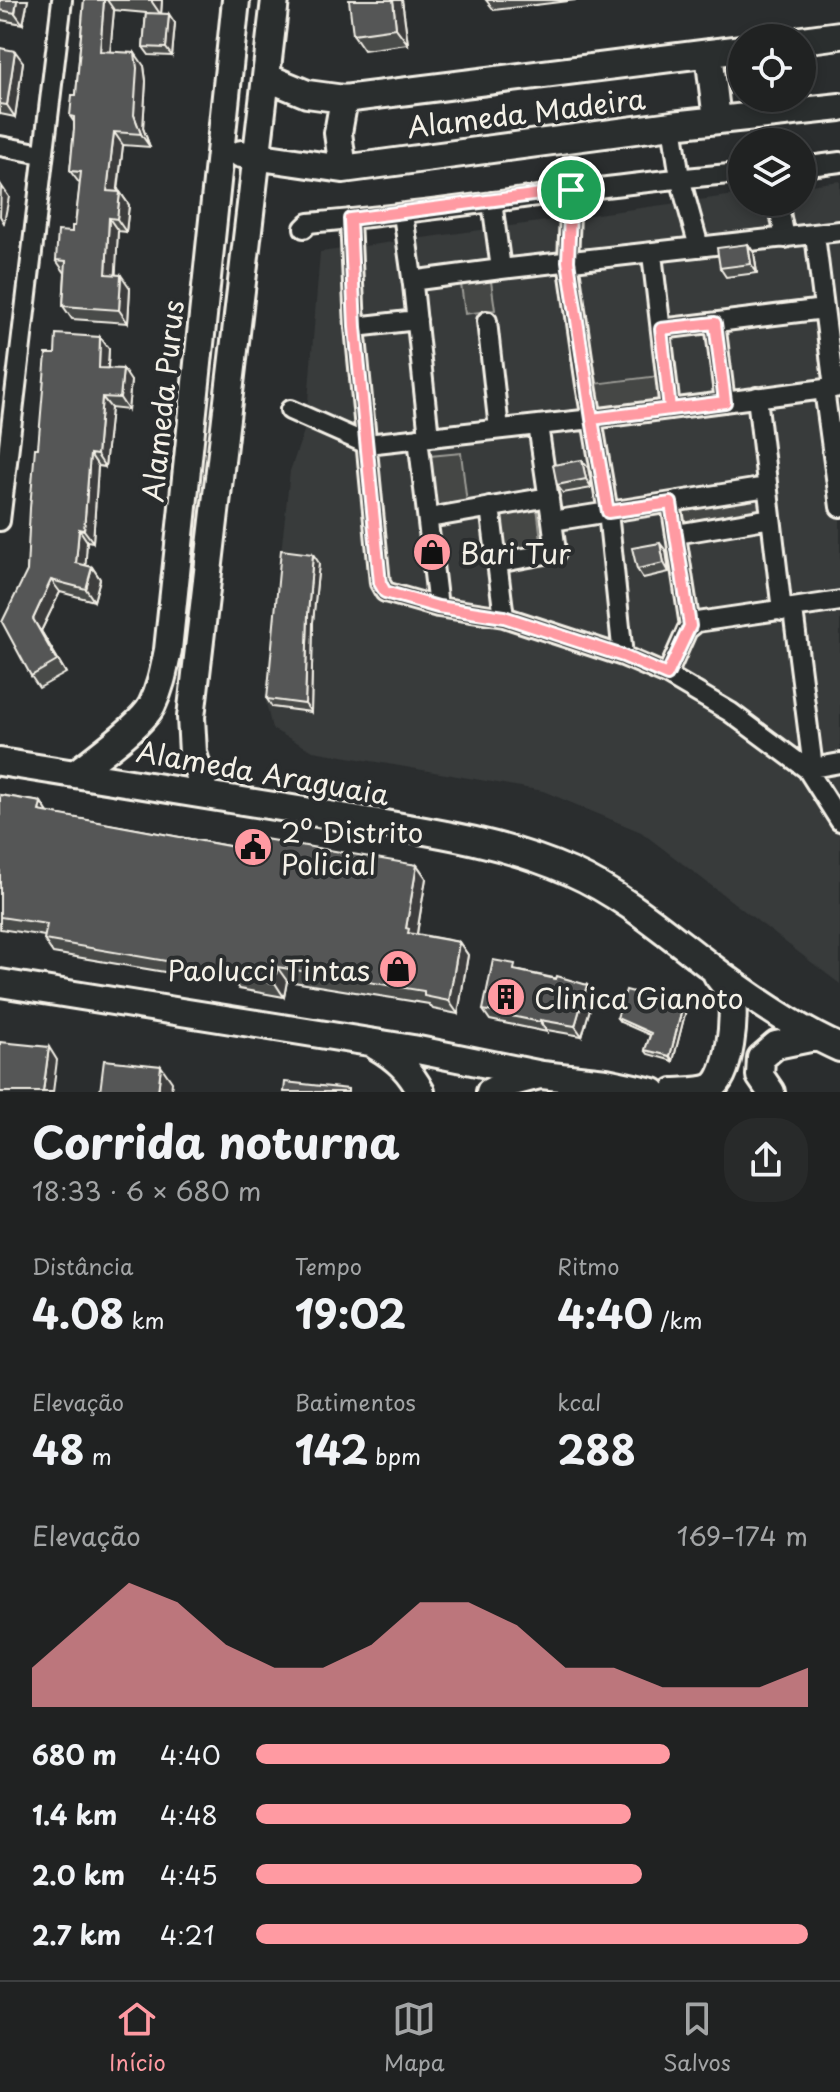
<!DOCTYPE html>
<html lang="pt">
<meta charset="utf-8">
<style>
body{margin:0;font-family:"Playpen Sans",sans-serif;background:#282a2a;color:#f1f3f6;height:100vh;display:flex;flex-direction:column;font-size:30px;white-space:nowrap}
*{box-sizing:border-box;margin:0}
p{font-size:26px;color:#a2a4a5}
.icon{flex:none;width:44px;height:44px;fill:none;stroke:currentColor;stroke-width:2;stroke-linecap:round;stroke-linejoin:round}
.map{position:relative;height:1092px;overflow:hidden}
.side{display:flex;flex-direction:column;background:#202222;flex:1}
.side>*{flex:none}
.fabs{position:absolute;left:728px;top:24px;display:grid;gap:16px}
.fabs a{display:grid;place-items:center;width:88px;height:88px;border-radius:50%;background:#202222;box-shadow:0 4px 12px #0003,0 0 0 2px #3d3f40;font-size:40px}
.pin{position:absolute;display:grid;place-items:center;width:68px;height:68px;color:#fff;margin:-34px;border:4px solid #fff;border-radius:50%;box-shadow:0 2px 8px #0007}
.round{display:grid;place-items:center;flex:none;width:84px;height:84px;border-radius:32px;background:#282a2a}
.summary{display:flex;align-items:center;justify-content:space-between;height:136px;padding:0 32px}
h1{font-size:44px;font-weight:700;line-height:60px}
.stats{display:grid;grid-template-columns:repeat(3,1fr);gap:12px;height:136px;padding:8px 32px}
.stats div{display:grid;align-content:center}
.stats b{font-size:40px;font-weight:700}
.stats small{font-size:22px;font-weight:400}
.stats p{font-size:22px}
.chart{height:224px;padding:16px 32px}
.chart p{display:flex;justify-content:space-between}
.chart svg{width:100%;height:144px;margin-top:8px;fill:#ff9aa2;opacity:.7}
ul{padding:0 32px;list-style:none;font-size:26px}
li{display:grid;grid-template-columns:128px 96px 1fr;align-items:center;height:60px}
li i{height:20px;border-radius:10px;background:#ff9aa2}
.dock{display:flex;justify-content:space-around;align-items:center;height:112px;border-top:2px solid #3d3f40;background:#202222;font-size:22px;color:#a2a4a5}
.dock a{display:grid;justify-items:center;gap:4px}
.dock .active{color:#ff9aa2}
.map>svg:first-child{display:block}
.built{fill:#373a3a}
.green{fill:#444645;stroke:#9c9c96;stroke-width:2}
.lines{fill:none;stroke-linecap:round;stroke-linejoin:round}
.street-casing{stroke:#f4f1e8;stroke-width:24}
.secondary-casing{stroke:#f4f1e8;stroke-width:32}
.street{stroke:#2a2d2e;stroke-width:18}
.secondary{stroke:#2a2d2e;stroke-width:26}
.wall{fill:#494b4a;stroke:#f4f1e8;stroke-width:2}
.shaded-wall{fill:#3c3d3c;stroke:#f4f1e8;stroke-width:2}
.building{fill:#555756;stroke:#f4f1e8;stroke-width:2}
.route-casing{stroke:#fff;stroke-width:16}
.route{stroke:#ff9aa2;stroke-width:10}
.labels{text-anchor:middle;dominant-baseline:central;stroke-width:8;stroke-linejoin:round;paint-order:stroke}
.street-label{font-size:28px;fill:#f4f1e8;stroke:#2a2d2e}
.poi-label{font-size:28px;fill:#f4f1e8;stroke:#2a2d2e;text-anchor:start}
</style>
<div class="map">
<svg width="840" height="1092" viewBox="0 0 840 1092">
<rect width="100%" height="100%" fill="#2a2d2e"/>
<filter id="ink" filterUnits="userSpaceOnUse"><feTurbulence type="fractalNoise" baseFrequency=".0125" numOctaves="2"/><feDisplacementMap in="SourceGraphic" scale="16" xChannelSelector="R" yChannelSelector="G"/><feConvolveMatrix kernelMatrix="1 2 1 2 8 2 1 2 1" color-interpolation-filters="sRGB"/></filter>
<g filter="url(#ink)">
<path class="built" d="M840,181V984L641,832L543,791L313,751L272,729L265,698L290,471L306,425L320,252L742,194V202H802V186Z"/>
<path class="green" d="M490,274L495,310L465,314L460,277Z
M666,375L670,409L592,419L586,385Z
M461,453L467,504L436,508L430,456Z
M759,493L762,512L682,529L678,507Z
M537,507L542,549L504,553L498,512Z"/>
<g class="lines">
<defs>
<path id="street" d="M672,125L680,178L699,247
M0,146L42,154
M802,167L840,162
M571,190L568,261L586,385L608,512L623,656
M492,202L501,269
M778,202L785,238
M403,214L413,285
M350,219L355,327L380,583L385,592L438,607L504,617L623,656L667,675L730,712L807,769L840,821
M304,228L309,223C454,211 597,184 742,173
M815,235L834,388
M652,254L670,409
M487,321L499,429
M715,323L725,402
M355,327L417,320
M661,329L824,309
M824,389L840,507
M757,397L782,611
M290,410L367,444L592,419L840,387
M538,425L552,521L767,487
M429,437L413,285L418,280L501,269L840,231
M418,438L438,607
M671,503L690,626
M490,507L504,617
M429,518L549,497
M0,521L62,0
M676,534L771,518
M497,563L556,552L552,521
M793,610L813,768
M667,675L687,630L697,622L840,601
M807,769L840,763"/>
<path id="secondary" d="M802,40L840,35
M709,53L717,120
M266,77L307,94L344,99L742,49
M241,154L343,169L672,125L840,107
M343,169L338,133L344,99
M0,762C114,781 228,798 342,817C419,830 499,840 571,872C621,894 664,931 707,964C745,993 796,1029 840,1048
M76,773C95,758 142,725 152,705C161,687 164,669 168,650L236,0
M205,794L193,753L191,717L275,0
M0,983L413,1049L542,1075L606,1082L653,1092
M376,1046C397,1058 410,1071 421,1092
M490,1092L506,1084L536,1076
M674,1092C685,1091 703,1092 712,1087C730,1077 736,1014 731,996C729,988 722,982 717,975
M771,1092L760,1076L761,1058L776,1045L815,1037"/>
</defs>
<use href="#street" class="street-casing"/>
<use href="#secondary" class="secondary-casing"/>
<use href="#street" class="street"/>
<use href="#secondary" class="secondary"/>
</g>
<path class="wall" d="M0,0H28L23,24L1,20L0,23Z
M84,0H162L161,14L175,23L172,56L149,55L143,47L146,13L114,10L110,52L144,66L146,81L143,128L150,147L123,145L118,192H120L129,205L126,232L118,231L115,275L130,288L128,323L72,319L63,306L65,273L56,260L75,226L80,184L70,171L74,129V122L70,116L76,95Z
M402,0L408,44L364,50L353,34Z
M486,0H576L494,10Z
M0,48L23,62L15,117L0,114Z
M748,244L754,253L757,273L726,277L720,268Z
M109,349L108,368L131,381L128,410L111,408L105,467L98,466L93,542L87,541L85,565L92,567L100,579L94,601L60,592L41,631L66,673L39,688L31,676L27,571L38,448L55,354Z
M588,468L592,488L563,493L557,485Z
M666,551L669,572L643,578L637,569Z
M319,563L313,622L311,712L272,707L267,699Z
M0,795L41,802L48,813L245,849L417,865L426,878L417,934L459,942L468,955L458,1014L433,1009L429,1004L287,981L284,997L239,989L235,984L53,953L44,940L45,936L0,929Z
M520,971L587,985L594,995L582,1036L547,1030V1032L490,1020L483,1010Z
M683,1005L686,1010L673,1061L648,1054L645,1050L650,1035L620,1022L617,1018Z"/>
<path class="shaded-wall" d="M17,0H28L23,24L15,13Z
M104,0H107L114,10L109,64L100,51Z
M152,0H162L161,15L152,2Z
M393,0H402L408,44L396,28Z
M169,14L175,23L172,56L166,48Z
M15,51L23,62L15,117L7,105Z
M135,53L144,66L146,81L143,128L150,147L141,134L134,115Z
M114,132L123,145L116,204L107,191Z
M1,185L9,197L4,223L0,216Z
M120,192L129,205L126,232L117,219Z
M109,218L118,231L115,287L106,274Z
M748,244L754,253L757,273L751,264Z
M121,275L130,288L128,323L119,310Z
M100,337L109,349L107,379L99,368Z
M123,369L131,381L128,410L120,398Z
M102,397L111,408L105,467L97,455Z
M90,454L98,466L93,542L84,530Z
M582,460L588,468L592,488L586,479Z
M79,529L87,541L85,575L76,563Z
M660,543L666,551L669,572L664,563Z
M313,554L319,563L313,622L311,712L305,704L308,614Z
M92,567L100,579L94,601L86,589Z
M51,580L60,592L41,631L66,673L33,619Z
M41,802L50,816L39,811Z
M417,865L426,878L416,939L408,933L406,928Z
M459,942L468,955L458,1014L449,1001Z
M277,967L287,981L284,997L275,983Z
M587,985L594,995L582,1036L575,1026Z
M683,1005L686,1010L673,1061L670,1056Z
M540,1020L547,1030V1032L540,1022Z
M49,1047L57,1060L53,1092H43Z
M161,1066L172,1082L171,1092H158Z"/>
<path class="building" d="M0,0H17L15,13L0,10Z
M84,0H104L100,51L135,53L137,68L134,115L141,134L114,132L107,191L120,192L117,219L109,218L106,274L121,275L119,310L63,306L66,261L56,260L58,231L72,232V226H75L81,172L70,171L74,129V117L70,116L72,95H76Z
M349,0H393L396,28L353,34Z
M146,13L169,14L166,48L143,47Z
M0,48L15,51L7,105L0,104Z
M748,244L751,264L720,268L717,248Z
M56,334L100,337L99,368L123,369L120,398L102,397L97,455L90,454L84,530L79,529L76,563L92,567L86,589L51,580L33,619L57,661L31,676L2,622L27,571L30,508L35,448H38L46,354H55Z
M582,460L586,479L557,485L553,465Z
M660,543L664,563L637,569L632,548Z
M281,550L313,554L308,614L305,704L267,699Z
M0,795L41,802L39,811L245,849L247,836L417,865L406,928L409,929L408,933L459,942L449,1001L424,996V991L277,967L275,983L229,976L230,972L44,940L47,924L0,917Z
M493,960L515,964L514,970L556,979L557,976L587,985L575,1026L540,1020V1022L483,1010Z
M626,990L683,1005L670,1056L645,1050L651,1033L617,1018Z
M0,1042L49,1047L43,1092H0Z
M104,1060L161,1066L158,1092H100Z
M285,1082L348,1089V1092H284Z"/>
</g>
<g class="lines" filter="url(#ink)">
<defs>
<path id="route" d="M571,190L350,219L355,327L380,583L385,592L438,607L504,617L623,656L667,675L690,626L671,503L608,512L592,419L670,409L661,329L715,323L725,402L592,419L568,261L571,190"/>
</defs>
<use href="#route" class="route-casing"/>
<use href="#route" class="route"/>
</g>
<defs>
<symbol id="shop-disc" viewBox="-11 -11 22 22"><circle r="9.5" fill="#ff9aa2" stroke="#2a2d2e"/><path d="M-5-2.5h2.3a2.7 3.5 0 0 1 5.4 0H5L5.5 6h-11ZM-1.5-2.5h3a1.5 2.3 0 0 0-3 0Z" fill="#111"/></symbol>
<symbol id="civic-disc" viewBox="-11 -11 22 22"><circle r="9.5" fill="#ff9aa2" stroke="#2a2d2e"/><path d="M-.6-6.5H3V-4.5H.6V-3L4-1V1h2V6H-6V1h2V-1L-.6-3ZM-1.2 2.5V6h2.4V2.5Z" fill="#111"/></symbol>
<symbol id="building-disc" viewBox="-11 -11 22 22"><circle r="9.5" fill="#ff9aa2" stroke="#2a2d2e"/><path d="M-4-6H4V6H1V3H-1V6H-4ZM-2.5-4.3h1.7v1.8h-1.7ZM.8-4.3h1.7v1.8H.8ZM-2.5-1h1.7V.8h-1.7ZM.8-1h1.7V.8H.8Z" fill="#111"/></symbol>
</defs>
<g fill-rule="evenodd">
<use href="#shop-disc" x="410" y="530" width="44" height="44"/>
<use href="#civic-disc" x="231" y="825" width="44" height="44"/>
<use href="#shop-disc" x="376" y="947" width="44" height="44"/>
<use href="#building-disc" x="484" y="975" width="44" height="44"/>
</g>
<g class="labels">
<g class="street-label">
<text transform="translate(526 112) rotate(-7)">Alameda Madeira</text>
<text transform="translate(162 401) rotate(-84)">Alameda Purus</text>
<text transform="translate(263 772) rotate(10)">Alameda Araguaia</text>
</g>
<g class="poi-label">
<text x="460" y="552">Bari Tur</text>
<text x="281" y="831">2º Distrito<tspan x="281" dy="32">Policial</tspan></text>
<text x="370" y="969" text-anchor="end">Paolucci Tintas</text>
<text x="534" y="997">Clinica Gianoto</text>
</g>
</g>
</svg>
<div class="fabs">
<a><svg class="icon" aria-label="locate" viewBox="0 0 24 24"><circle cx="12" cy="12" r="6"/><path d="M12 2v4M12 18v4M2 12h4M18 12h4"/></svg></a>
<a><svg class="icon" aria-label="layers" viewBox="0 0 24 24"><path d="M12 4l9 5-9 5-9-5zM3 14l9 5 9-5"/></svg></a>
</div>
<div class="pin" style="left:571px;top:190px;background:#1e9e55"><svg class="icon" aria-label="arrive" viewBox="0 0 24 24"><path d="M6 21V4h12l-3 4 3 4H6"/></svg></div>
</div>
<section class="side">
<div class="summary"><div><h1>Corrida noturna</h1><p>18:33 · 6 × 680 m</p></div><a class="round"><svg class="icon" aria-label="share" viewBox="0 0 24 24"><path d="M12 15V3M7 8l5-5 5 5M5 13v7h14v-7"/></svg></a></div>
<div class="stats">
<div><p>Distância</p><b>4.08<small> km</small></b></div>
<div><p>Tempo</p><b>19:02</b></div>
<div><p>Ritmo</p><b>4:40<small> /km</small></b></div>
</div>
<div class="stats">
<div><p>Elevação</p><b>48<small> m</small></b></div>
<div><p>Batimentos</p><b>142<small> bpm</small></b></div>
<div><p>kcal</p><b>288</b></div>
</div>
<div class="chart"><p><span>Elevação</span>169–174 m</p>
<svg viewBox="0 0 160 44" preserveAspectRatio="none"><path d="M0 44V32L10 19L20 6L30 12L40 25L50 32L60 32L70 25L80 12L90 12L100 19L110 32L120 32L130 38L140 38L150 38L160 32V44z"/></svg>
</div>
<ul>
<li><b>680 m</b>4:40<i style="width:75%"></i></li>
<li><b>1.4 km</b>4:48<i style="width:68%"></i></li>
<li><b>2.0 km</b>4:45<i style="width:70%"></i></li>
<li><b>2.7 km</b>4:21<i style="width:100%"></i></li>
</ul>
</section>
<nav class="dock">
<a class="active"><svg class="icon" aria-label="home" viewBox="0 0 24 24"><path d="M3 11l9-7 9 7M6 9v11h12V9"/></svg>Início</a>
<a><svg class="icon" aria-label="map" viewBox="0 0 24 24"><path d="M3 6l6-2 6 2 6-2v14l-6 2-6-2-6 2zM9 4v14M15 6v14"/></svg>Mapa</a>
<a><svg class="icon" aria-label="saved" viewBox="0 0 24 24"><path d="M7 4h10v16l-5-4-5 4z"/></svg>Salvos</a>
</nav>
